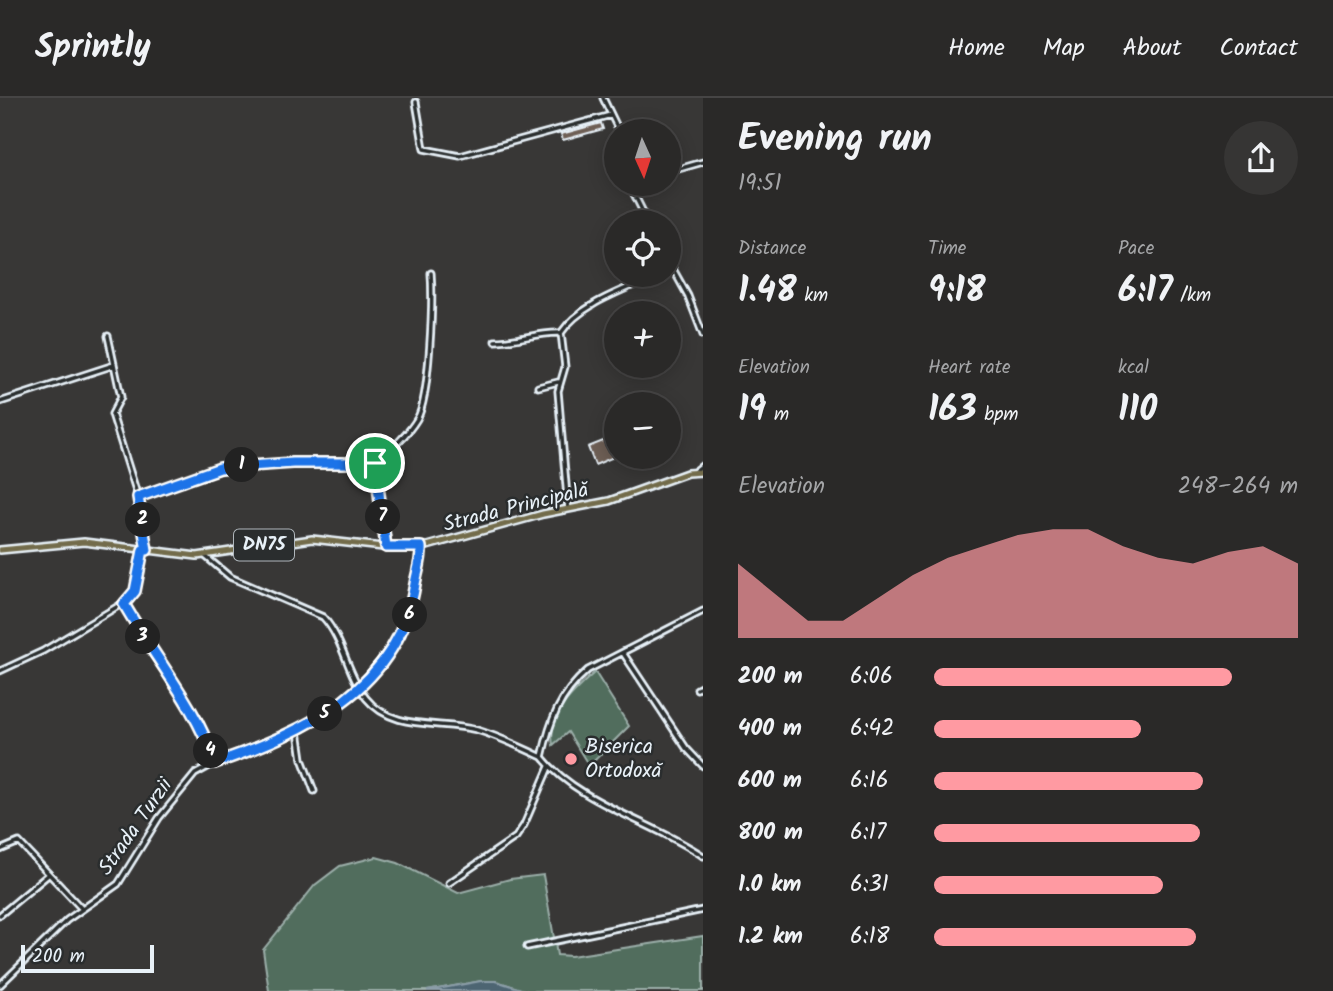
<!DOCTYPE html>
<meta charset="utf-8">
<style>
body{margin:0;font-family:Kalam,sans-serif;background:#363534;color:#f1f3f6;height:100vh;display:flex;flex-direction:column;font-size:26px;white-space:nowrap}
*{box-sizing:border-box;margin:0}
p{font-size:23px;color:#a5a6a8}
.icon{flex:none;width:38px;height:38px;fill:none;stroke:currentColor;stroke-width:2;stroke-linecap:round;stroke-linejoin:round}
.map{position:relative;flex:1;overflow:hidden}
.details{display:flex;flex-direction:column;background:#2a2928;width:630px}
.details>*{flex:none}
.needle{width:46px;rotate:177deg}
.controls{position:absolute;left:604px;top:21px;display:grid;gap:14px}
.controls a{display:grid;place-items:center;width:77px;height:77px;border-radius:50%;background:#2a2928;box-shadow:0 4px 18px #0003,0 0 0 2px #464545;font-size:35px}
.scale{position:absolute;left:21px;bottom:18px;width:133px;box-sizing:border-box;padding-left:7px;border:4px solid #e8f1f8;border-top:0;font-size:19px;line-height:24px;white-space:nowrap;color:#e8f1f8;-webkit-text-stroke:5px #2a2d2e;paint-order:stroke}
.pin{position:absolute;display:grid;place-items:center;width:60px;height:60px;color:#fff;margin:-30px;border:4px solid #fff;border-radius:50%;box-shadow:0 2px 7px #0007}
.km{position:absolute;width:35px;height:35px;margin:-18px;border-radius:50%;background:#222;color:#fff;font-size:19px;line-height:35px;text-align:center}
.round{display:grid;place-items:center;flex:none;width:74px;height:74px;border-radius:37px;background:#363534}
.head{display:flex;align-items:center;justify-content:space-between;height:119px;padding:0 35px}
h1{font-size:38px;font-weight:700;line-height:52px}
.stats{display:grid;grid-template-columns:repeat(3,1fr);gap:10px;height:119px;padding:7px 35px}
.stats div{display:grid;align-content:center}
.stats b{font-size:35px;font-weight:700}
.stats small{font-size:19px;font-weight:400}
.stats p{font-size:19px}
.chart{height:196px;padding:14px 35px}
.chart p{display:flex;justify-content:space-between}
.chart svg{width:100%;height:126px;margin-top:7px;fill:#ff9aa2;opacity:.7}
ul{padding:0 35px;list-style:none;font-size:23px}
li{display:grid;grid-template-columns:112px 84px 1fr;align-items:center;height:52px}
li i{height:18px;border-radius:9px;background:#ff9aa2}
header{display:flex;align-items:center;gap:42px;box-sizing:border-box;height:98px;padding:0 35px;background:#2a2928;border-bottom:2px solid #464545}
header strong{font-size:33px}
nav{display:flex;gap:38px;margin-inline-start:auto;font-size:24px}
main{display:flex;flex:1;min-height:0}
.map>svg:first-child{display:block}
.green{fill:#516d5d;stroke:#9cafaa;stroke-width:2}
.water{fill:#4d6572;stroke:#8b9da8;stroke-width:2}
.building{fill:#6e5e55;stroke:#e8f1f8;stroke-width:2}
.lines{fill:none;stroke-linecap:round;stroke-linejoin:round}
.minor-casing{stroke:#e8f1f8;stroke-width:9}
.primary-casing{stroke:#e8f1f8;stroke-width:10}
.minor{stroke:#2a2d2e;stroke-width:3.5}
.primary{stroke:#736c4b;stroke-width:5}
.route-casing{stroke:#fff;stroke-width:14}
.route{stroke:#1a73e8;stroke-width:9}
.poi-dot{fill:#ff9aa2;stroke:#2a2d2e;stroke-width:2.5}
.labels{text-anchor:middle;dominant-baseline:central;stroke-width:5;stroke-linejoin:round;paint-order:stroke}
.shield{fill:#2a2d2e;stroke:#afb6bb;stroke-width:2}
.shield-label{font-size:19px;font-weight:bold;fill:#e8f1f8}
.street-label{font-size:21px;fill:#e8f1f8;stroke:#2a2d2e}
.poi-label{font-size:21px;fill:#e8f1f8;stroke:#2a2d2e;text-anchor:start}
</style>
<header>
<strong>Sprintly</strong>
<nav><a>Home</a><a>Map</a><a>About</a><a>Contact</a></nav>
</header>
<main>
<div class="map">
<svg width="703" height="893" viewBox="0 0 703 893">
<rect width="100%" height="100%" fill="#383736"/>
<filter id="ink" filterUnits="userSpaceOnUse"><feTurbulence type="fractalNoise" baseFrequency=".0143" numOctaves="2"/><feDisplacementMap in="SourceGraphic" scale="14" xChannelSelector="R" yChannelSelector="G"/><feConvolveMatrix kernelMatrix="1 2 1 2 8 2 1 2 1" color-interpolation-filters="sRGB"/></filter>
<g filter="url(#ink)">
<path class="green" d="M595,574L629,628L589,668L568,634L553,647C547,616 575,592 595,574Z
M376,759L398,765L458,795L510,781L543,777L557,857L571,858L703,838V893H527L496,883H481L427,893H269L263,852L315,787L340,768Z"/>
<path class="water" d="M481,883H496L527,893H427Z"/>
<path class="building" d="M601,25L603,31L563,42L561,36Z
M616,338V358L595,367L588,349Z"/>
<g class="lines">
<defs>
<path id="minor" d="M603,0L619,33
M416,4L424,51L460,58L611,17
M668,74L703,64
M633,86L634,96L648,124
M668,162L688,198L703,237
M108,238L121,299L112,316L138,399L147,452
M495,243C518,243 538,234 561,235
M538,289L558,284
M0,304L114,267
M375,365L386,449
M694,374L703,367
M138,399L236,367L375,365C390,352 406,339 417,321C430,300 433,202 431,175
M568,411L558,293L565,269L561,235C581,205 625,192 657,177
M204,457L230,479L323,519C344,542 347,576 366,600C393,634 441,622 477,632C500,639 521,649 542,659C578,705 655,725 703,758
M124,507L152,555L198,621L215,665
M623,555L686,650L703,668
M0,573L43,553L130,501L135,493L143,452
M697,591L703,588
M298,633L302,661L314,693
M542,659C550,623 559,597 588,572L703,513
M0,752L19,744L82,811
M449,785L516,739L524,727L549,669
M0,817L48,777
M527,849L703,812
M0,887L67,822L118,786L159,720L195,676L215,665L298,633L346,602L359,589L401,537L409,518L421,449"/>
<path id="primary" d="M0,452L84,444L197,458L312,441L392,450L427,448L543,416L609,403L687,375L703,374"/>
</defs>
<use href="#minor" class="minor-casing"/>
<use href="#primary" class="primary-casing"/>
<use href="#minor" class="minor"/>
<use href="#primary" class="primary"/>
</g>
</g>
<g class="lines" filter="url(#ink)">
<defs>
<path id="route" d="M293,365H375L386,449H421C422,461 417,474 415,486C399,591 305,634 215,665C196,608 154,559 124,506L135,493L143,452H147L138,399L220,370Z"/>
</defs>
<use href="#route" class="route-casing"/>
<use href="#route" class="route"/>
</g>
<circle class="poi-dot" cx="571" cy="661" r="7"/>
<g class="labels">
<rect class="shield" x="234" y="431.5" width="60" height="31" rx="5"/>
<g class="shield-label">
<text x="264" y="447">DN75</text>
</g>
<g class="street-label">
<text transform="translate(516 410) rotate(-14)">Strada Principală</text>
<text transform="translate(136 729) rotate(-55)">Strada Turzii</text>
</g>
<g class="poi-label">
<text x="585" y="649">Biserica<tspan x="585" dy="24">Ortodoxă</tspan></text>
</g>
</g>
</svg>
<div class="controls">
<a><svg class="needle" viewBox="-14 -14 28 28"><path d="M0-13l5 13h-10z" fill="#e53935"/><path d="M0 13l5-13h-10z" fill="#a5a6a8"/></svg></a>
<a><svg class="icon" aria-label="locate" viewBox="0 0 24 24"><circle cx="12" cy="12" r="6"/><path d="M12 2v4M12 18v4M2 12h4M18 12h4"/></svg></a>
<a>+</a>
<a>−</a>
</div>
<div class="scale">200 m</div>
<div class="pin" style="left:375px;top:365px;background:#1e9e55"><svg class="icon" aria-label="arrive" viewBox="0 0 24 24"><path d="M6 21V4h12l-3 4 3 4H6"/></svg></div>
<b class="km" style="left:242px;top:367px">1</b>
<b class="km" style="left:143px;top:422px">2</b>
<b class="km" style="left:143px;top:539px">3</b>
<b class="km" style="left:211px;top:653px">4</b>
<b class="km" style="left:325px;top:616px">5</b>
<b class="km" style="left:410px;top:517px">6</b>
<b class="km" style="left:383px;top:419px">7</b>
</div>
<section class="details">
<div class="head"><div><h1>Evening run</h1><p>19:51</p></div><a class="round"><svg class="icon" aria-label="share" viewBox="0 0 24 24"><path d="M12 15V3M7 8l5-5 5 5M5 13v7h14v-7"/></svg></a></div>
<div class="stats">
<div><p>Distance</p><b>1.48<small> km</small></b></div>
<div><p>Time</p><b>9:18</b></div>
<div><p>Pace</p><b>6:17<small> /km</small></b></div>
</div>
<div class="stats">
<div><p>Elevation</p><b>19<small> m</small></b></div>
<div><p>Heart rate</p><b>163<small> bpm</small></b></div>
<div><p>kcal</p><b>110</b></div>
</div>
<div class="chart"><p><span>Elevation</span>248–264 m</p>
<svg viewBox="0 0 160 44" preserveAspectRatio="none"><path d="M0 44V18L10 28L20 38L30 38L40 30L50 22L60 16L70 12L80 8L90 6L100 6L110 12L120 16L130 18L140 14L150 12L160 18V44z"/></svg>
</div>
<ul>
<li><b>200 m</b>6:06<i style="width:82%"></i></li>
<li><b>400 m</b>6:42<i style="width:57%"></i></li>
<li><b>600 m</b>6:16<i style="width:74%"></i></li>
<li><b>800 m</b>6:17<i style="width:73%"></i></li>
<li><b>1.0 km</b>6:31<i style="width:63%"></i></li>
<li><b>1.2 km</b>6:18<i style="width:72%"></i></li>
</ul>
</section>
</main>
